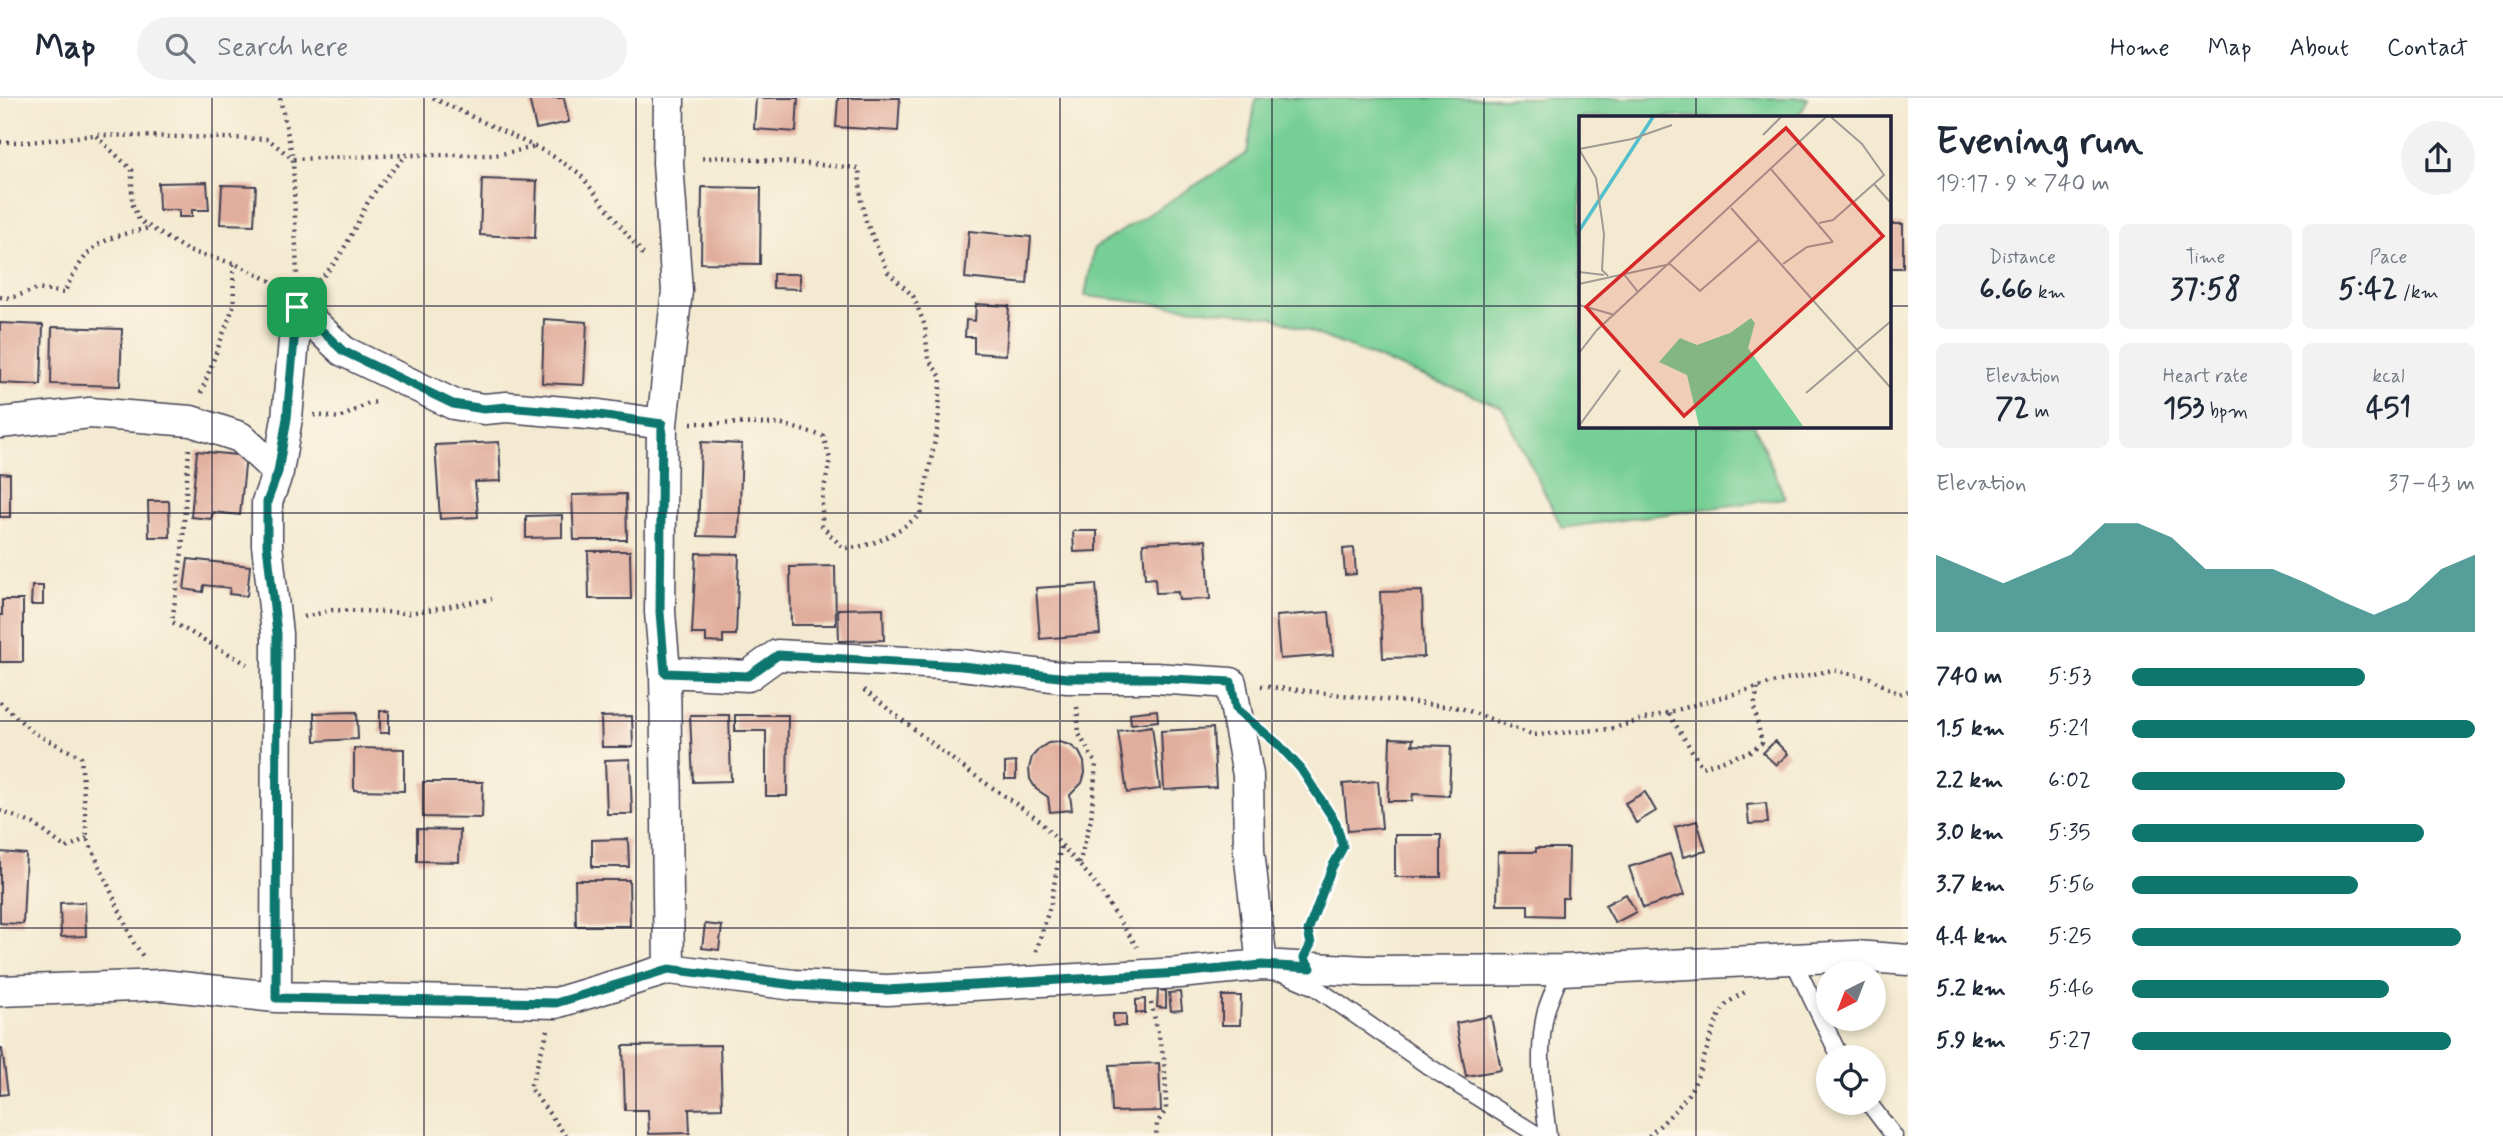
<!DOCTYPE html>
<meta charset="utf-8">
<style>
body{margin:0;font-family:Mynerve,sans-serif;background:#f2f2f3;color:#1f2937;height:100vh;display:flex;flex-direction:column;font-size:26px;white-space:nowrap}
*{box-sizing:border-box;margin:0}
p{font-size:23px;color:#747a83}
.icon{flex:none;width:38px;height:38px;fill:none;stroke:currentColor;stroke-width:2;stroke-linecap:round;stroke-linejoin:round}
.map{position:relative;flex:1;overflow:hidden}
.side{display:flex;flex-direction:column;background:#fff;width:595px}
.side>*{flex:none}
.needle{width:46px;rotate:222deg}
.controls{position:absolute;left:1816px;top:863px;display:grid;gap:14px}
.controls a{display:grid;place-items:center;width:70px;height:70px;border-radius:50%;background:#fff;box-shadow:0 4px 10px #0003;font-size:35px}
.pin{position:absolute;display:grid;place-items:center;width:60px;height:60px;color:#fff;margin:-30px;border-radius:14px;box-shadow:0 4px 10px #0006}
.round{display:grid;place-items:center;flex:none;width:74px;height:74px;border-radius:37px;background:#f2f2f3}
.overview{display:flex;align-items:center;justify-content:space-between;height:119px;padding:0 28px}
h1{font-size:38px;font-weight:700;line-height:52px}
.figures{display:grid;grid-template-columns:repeat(3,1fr);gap:10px;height:119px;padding:7px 28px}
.figures div{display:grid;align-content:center;border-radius:10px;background:#f2f2f3;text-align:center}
.figures b{font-size:30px;font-weight:700}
.figures small{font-size:19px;font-weight:400}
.figures p{font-size:19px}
.chart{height:196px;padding:14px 28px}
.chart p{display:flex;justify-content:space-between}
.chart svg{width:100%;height:126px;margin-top:7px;fill:#0f766e;opacity:.7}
ul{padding:0 28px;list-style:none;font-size:23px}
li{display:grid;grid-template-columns:112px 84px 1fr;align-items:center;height:52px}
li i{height:18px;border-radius:9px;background:#0f766e}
header{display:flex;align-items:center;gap:42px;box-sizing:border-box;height:98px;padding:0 35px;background:#fff;border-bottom:2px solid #e0e1e3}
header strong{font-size:33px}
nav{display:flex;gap:38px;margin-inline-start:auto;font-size:24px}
.search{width:490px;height:63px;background:#f2f2f3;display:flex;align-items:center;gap:18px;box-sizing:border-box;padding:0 24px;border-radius:38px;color:#747a83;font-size:26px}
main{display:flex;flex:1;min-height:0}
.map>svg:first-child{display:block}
.green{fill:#76cf95;stroke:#4c7868;stroke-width:2}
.building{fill:#e1ad9d}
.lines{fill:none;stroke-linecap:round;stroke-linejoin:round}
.service-casing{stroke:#424052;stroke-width:19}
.minor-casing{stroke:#424052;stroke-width:33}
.path{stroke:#424052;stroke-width:4.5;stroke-dasharray:2 5;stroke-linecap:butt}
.service{stroke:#fff;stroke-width:16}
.minor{stroke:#fff;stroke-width:30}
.route-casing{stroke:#fff;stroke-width:14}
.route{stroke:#0f766e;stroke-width:9}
.grid{fill:none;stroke:#22223b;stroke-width:2;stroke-opacity:0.55}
.inset-river{fill:none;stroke:#53bfcd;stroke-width:3.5}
.inset-road{fill:none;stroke:#a09a95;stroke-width:2}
.view{fill:#d62828;fill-opacity:0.15;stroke:#d62828;stroke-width:3.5}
.inset-edge{fill:none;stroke:#22223b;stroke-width:3.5}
</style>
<header>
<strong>Map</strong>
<div class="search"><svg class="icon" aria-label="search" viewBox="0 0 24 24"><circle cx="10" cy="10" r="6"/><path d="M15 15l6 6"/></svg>Search here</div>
<nav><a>Home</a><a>Map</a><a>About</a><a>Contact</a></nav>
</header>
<main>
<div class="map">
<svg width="1908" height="1038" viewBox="0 0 1908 1038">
<rect width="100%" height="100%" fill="#fcf5e5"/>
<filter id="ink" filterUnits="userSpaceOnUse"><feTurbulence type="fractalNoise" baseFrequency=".0143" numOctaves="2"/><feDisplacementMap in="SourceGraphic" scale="14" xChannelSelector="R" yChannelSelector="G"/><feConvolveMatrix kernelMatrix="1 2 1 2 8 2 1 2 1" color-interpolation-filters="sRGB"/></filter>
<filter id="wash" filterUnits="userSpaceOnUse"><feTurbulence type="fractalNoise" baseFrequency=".00686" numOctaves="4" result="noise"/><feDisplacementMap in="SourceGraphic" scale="28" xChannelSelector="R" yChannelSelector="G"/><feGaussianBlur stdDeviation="1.57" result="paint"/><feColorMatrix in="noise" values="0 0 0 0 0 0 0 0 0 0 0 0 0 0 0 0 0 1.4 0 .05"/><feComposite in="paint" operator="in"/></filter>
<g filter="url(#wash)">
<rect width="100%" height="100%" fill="#f4ead1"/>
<path class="green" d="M1256,0H1808L1798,19H1581V327H1754L1785,400L1562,430L1502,309L1273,219L1085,198L1094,150L1247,55Z"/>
<g id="blocks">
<path class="building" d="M529,0H564L569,24L536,31Z
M756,0H798L796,34L754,31Z
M838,0H900L898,33L836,29Z
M482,81L537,83L535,140L480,137Z
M207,84L209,112H192V119H179V112H159L158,85Z
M222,87L256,88L254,127L220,126Z
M702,89L761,90L760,166L701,165Z
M1889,126H1903V170H1889Z
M969,133L1031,139L1027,186L965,180Z
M773,176H800V191L773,190Z
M976,206L1009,208L1006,257L974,255V239H965L966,222L975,223Z
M544,221L587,224L584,287L542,285Z
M0,225L43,227L41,287L0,285Z
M52,229L122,231L120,288L51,286Z
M499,344L501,383L475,384L478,419L440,421L435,347Z
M701,344L742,346L739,439L698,438Z
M197,353L246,358L240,417L213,414L211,421L191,419Z
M0,375L10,376V419H0Z
M626,396L627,442H574L572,397Z
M148,403H169L170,439H149Z
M562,417V439L526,440V418Z
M1073,433H1097V453L1074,454Z
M1206,442L1210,501L1179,502L1178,494L1156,495L1155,480L1145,481L1143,445Z
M1354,450L1356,476L1345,477L1343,451Z
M588,453H630L631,501H589Z
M696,455L739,456L736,537H723V545L706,544V536H692Z
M188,461L250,468L247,498L229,496L230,490L204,487L203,494L184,491Z
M835,468L836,527H791L790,469Z
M1096,486L1100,536L1040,541L1036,490Z
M32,488H43V507H31Z
M1422,493L1424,559L1383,560L1380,494Z
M2,502H23V564H0V517H2Z
M883,510L884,542L839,543L838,511Z
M1329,514L1333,557L1280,561L1276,518Z
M1157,612L1158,623L1131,626L1130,615Z
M380,613H389V635H380Z
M357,614L358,641L315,643L314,615Z
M690,617H729L731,683L693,684Z
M735,617H788L787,698H766V633H735Z
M632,618L633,649H602L601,619Z
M1152,628L1160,691L1127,695L1118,633Z
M1213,630L1216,689L1164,692L1161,633Z
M1390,640L1413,641L1412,647L1451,648L1449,698L1413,696L1412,703H1388Z
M1775,643L1788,656L1776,667L1763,655Z
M1059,644L1070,647L1079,654L1084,664L1085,675L1082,685L1070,697L1072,712L1050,714L1048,699L1036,691L1030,681L1029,670L1032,659L1039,651L1048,645Z
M354,650L404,651V693L354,692Z
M630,661L632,716H607L605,662Z
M1016,664V681H1005V665Z
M1378,683L1382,730L1348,733L1343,686Z
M423,684H483L482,720L423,719Z
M1645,694L1656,713L1636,725L1625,705Z
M1766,705L1768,725L1749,726L1747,707Z
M1697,723L1706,753L1683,759L1675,729Z
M417,731L460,732L459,764L417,763Z
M1395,737H1441V779H1395Z
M628,741L629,769H592V742Z
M1536,750H1569L1568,800H1562V818L1528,817V807H1497L1498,754H1536Z
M0,754L26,756L23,826L0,825Z
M1670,756L1684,797L1643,810L1629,769Z
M575,782H629L630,828H576Z
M1626,796L1636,814L1615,825L1605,807Z
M85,804L86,838L61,839L60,805Z
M705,826L722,828L719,852L702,850Z
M1158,892L1166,893V910L1157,909Z
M1180,894L1182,912L1171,913L1169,895Z
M1222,898H1241L1240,927H1222Z
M1145,901V915H1136V902Z
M1113,916H1126V928H1113Z
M1491,918L1501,972L1466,978L1456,925Z
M720,947L722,1010L689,1011L690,1035L649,1036L648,1012H625L623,948Z
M0,951H2L8,996L0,997Z
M1159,965L1161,1013L1112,1014L1110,967Z"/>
</g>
</g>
<g filter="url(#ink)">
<use href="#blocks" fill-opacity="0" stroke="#424052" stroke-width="2"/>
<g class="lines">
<defs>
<path id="service" d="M1792,860L1840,959
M1285,876L1315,889L1431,970L1539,1038
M1868,1004L1894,1038
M1548,1038C1543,997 1536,954 1546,913C1550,899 1557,886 1562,872"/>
<path id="minor" d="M297,209L343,253L453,306L484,311L507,309L599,317L662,326
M0,325L90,315L191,323L240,339L278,374
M665,574L748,578L777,557L962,567L1068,580H1155L1231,585L1248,677L1249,753L1262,867
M669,871L665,574L660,514L662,326L677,193L668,65L669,0
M0,893L162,887L276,899L556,905L669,871L794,887L887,892L1179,875L1262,867L1366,873L1562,872L1855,858L1908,862
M276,899L277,536L267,447V404L278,374L287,320L297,209"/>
</defs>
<use href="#service" class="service-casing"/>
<use href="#minor" class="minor-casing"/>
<path class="path" d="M280,0L293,61L297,180
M433,0L548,55L579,75L645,159
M96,38L132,72V105L139,122L188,153L233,165L269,182L277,190
M0,44H29L95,37L268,41L293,61L407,57H496L536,49
M313,187C342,164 351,135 368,104C379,86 393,72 407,57
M0,199L11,200L37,191L64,195C87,147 98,141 149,130
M201,295L234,207L233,165
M314,317L340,320L369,305L379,304
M691,325L781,326L823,338L830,361L822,401V428L843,450C874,450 896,435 920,417L938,327L941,279L928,261L925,228L913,198L888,174L866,123L861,102L859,70L719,59L698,61
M189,351L182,453L172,524L247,566
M304,519L333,512L410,515L492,501
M1261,588L1461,610L1533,637L1610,631L1776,584L1833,572L1870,580L1899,596L1908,593
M864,592L961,668L1038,721L1092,781L1137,849
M0,604L34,635L81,659L87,740L134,845L144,860
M1077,609L1079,636L1096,666L1091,721L1079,766
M1669,616L1702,669L1749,654L1762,645L1754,609L1758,590
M1273,642L1301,671L1336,725L1343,749L1332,769L1308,833L1310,841
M0,713L34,726L66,750L87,740
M1036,853L1051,805L1061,746
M1151,905L1164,960L1166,992V1012L1157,1025L1156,1038
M548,932L530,990L566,1038
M1649,1038C1664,1023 1683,1007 1693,988C1704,968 1714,918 1727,906C1732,901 1739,898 1745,894"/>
<use href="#service" class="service"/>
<use href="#minor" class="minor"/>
</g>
</g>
<g class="lines" filter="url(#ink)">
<defs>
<path id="route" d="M297,209L343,253L453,306L484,311L507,309L599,317L662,326L660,514L665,575L748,578L778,557L962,568L1068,580H1155L1231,584L1236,611L1279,647L1301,671L1336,725L1343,749L1332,769L1308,833L1311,846L1304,860L1311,870L1262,867L1180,875L887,892L794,887L669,871L556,905L276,900L277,536L267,447V404L278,374L287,320Z"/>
</defs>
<use href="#route" class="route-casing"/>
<use href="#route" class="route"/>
</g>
<path class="grid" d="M212,0V1038M424,0V1038M636,0V1038M848,0V1038M1060,0V1038M1272,0V1038M1484,0V1038M1696,0V19M0,208H1581M1889,208H1908M1696,327V1038M0,415H1908M0,623H1908M0,830H1908"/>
<g transform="translate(1579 18)">
<rect width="312" height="312" fill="#f4ead1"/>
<path d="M172,202L176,207L169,232L224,310H120L108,259L80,246L101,222L118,229L151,217Z" fill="#76cf95"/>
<path class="inset-river" d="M0,115L74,1"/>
<path class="inset-road" d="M184,19L202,1M0,33L17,62L25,118L23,154L29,160M0,33L53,23L93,9M191,52L254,126M295,68L311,86M152,92L311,271M240,107L254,104L305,59L283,28L252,1M204,148L228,131L254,126M0,156L25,159M44,157L59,176M0,168L91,148L121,175L181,123M0,189L36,199M0,237L18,214L247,1M227,277L311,206M0,310L41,254"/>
<path class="view" d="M207,12L304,120L105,300L7,191Z"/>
<rect width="312" height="312" class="inset-edge"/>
</g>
</svg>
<div class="controls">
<a><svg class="needle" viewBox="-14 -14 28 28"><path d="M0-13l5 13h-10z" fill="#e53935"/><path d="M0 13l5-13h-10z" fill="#747a83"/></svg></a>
<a><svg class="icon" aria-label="locate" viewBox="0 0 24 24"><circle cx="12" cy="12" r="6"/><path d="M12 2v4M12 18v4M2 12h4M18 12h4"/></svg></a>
</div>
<div class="pin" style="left:297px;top:209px;background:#1e9e55"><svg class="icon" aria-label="arrive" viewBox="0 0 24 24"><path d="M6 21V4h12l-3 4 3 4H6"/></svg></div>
</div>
<section class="side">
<div class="overview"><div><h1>Evening run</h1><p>19:17 · 9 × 740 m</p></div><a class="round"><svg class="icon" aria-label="share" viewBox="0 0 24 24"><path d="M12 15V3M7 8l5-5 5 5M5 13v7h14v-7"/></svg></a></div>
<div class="figures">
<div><p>Distance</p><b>6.66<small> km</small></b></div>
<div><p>Time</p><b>37:58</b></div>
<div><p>Pace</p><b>5:42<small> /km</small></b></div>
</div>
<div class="figures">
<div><p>Elevation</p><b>72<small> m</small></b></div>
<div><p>Heart rate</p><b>153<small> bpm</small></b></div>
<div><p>kcal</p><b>451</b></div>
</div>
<div class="chart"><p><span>Elevation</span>37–43 m</p>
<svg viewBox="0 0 160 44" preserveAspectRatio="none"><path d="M0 44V17L10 22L20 27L30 22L40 17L50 6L60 6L70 11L80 22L90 22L100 22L110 27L120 33L130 38L140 33L150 22L160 17V44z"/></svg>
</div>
<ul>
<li><b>740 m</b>5:53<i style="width:68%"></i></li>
<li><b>1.5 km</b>5:21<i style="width:100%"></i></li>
<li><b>2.2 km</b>6:02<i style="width:62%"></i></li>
<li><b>3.0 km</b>5:35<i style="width:85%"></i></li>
<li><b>3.7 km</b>5:56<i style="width:66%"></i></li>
<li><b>4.4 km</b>5:25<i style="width:96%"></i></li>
<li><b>5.2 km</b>5:46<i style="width:75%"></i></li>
<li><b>5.9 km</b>5:27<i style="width:93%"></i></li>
</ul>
</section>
</main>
